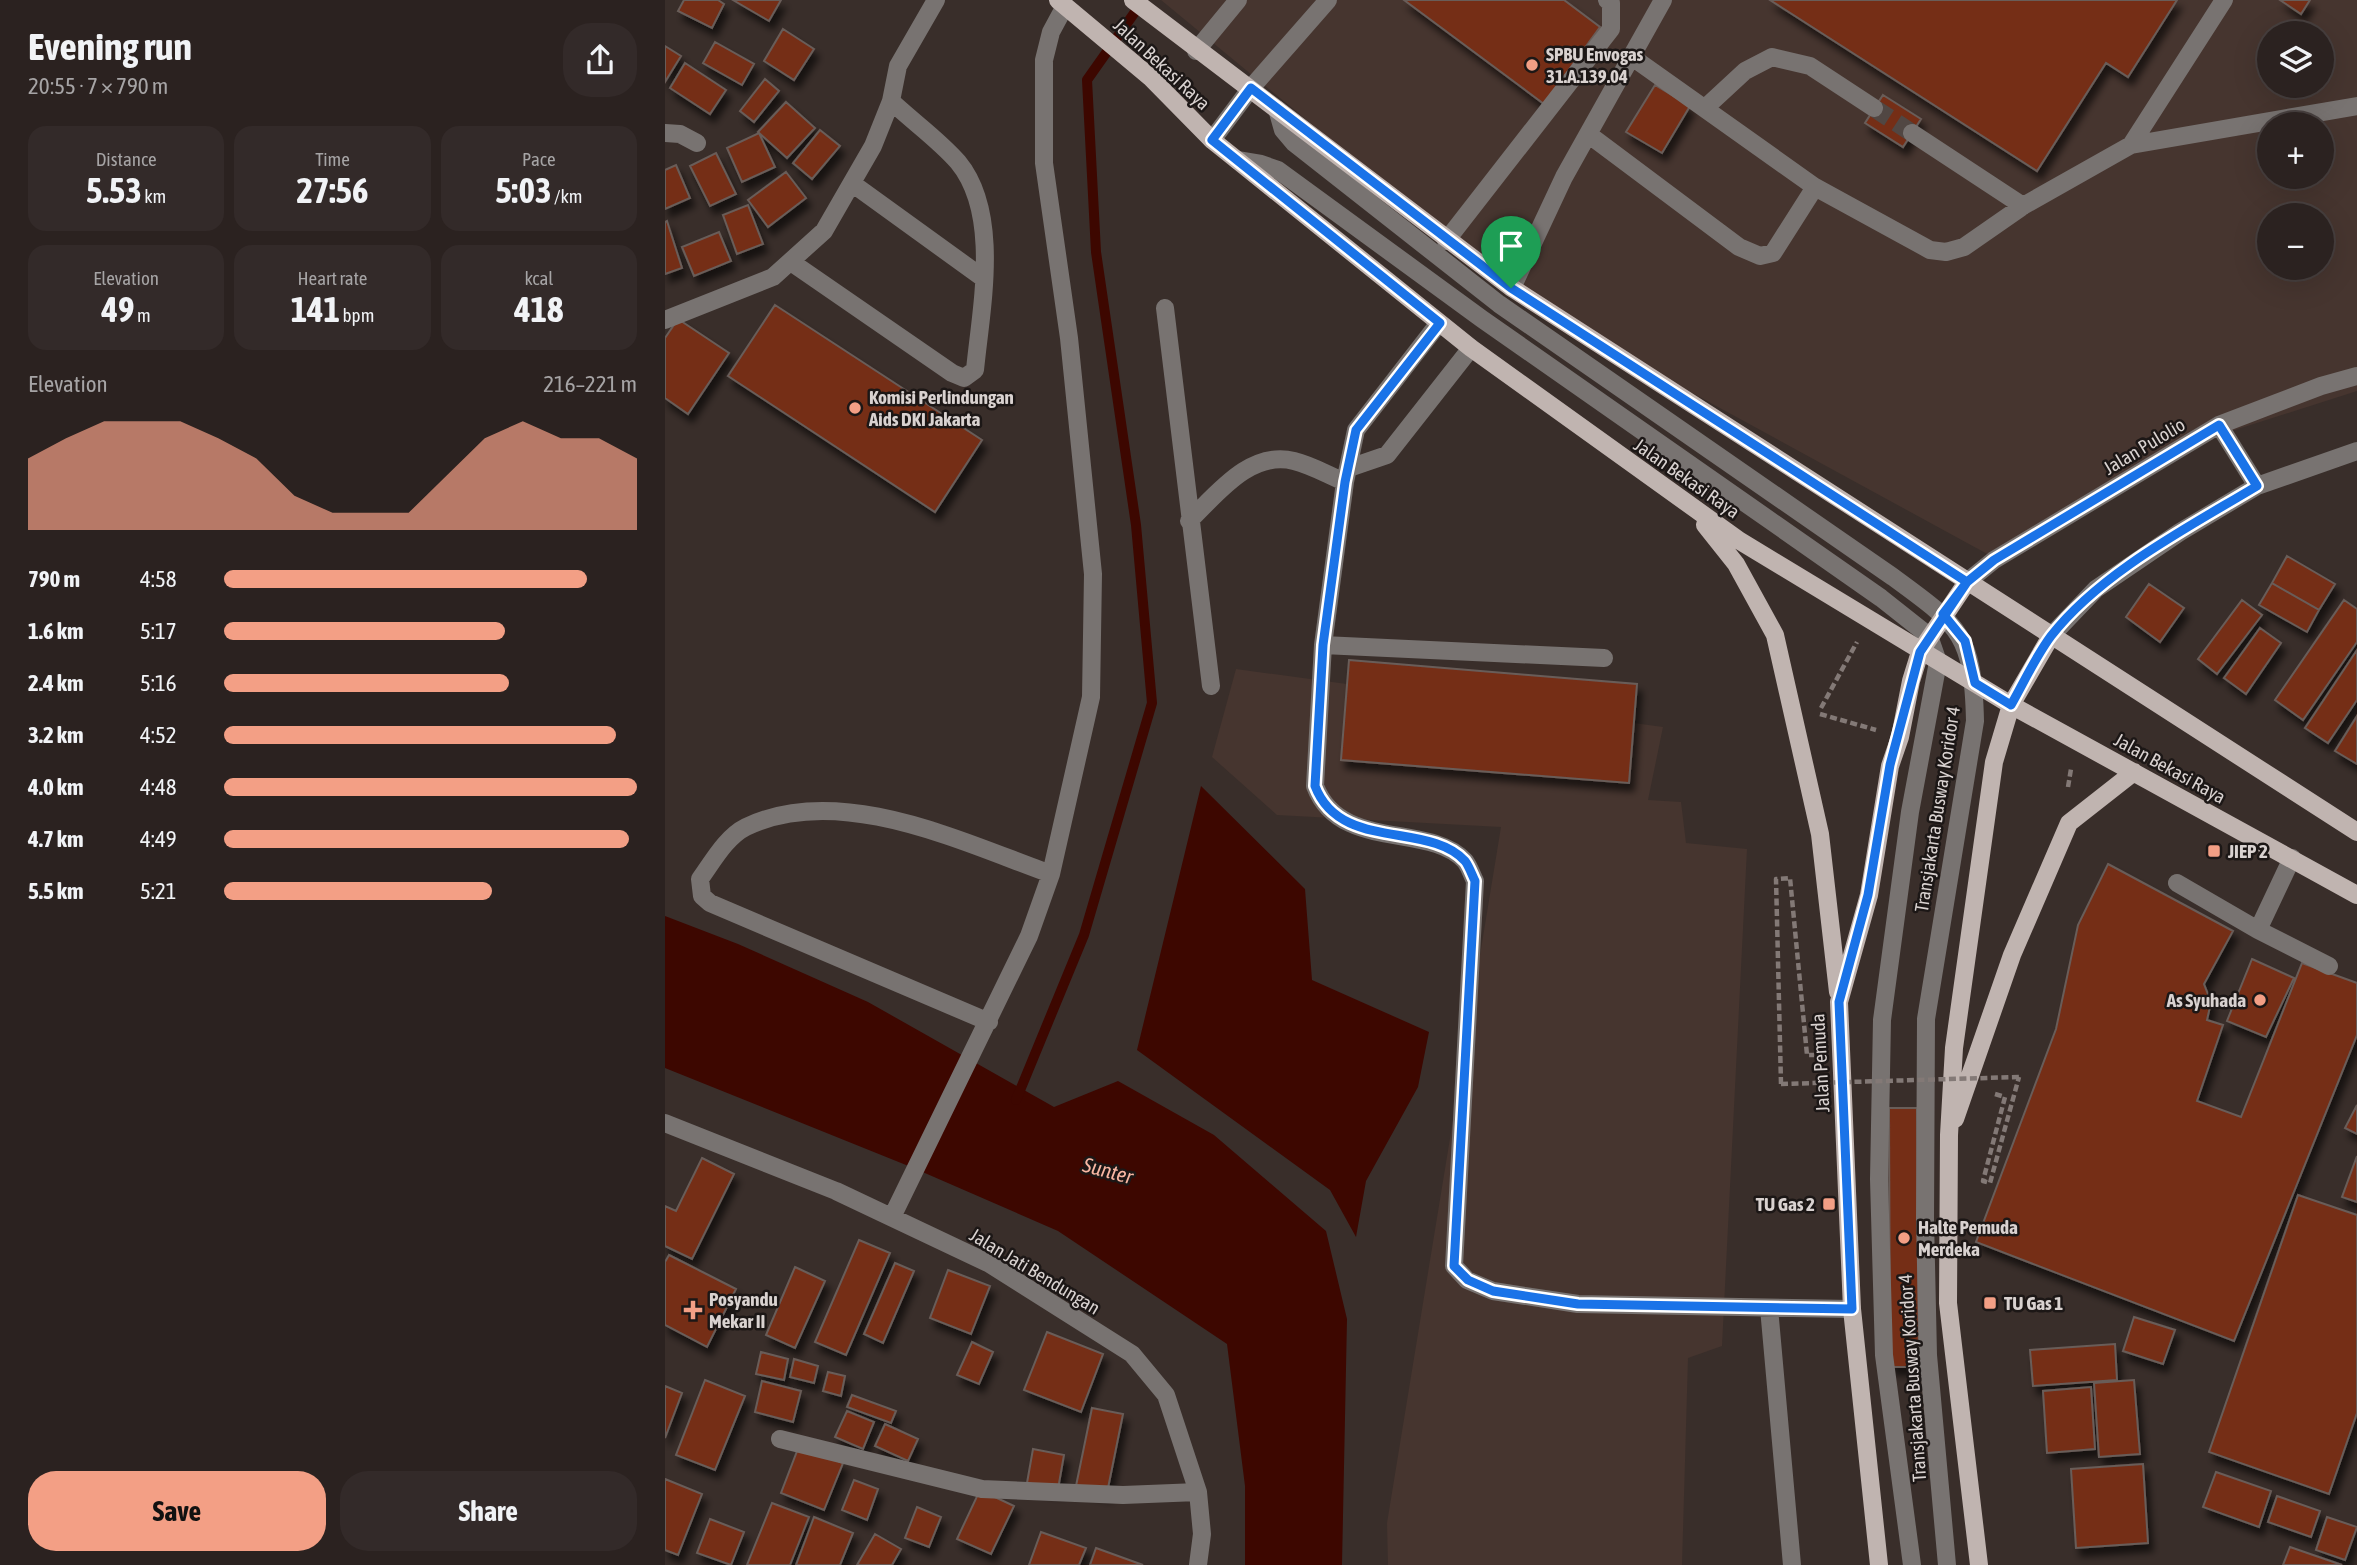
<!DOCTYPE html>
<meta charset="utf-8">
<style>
body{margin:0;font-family:"Asap Condensed",sans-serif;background:#332a29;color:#f1f3f6;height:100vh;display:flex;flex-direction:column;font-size:26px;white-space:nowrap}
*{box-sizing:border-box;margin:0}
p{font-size:23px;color:#a6a4a5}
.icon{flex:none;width:38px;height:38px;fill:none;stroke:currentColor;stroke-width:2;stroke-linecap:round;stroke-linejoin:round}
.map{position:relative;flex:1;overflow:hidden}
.panel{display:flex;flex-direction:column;background:#2b2220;width:665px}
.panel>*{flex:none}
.tools{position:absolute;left:1592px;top:21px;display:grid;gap:14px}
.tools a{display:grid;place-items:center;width:77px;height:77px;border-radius:50%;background:#2b2220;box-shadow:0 7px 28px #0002,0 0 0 2px #473f3e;font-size:35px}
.pin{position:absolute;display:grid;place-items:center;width:60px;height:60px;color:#fff;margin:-72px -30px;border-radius:50% 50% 50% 0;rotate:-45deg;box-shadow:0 0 7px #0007}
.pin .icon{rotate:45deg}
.round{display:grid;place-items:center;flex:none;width:74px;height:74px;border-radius:28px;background:#332a29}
.overview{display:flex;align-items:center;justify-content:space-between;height:119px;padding:0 28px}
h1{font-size:38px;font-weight:700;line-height:52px}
.metrics{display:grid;grid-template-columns:repeat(3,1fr);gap:10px;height:119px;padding:7px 28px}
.metrics div{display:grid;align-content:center;border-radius:18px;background:#332a29;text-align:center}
.metrics b{font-size:35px;font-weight:700}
.metrics small{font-size:19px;font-weight:400}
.metrics p{font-size:19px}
.chart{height:196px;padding:14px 28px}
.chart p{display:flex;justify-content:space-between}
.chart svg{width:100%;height:126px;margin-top:7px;fill:#f39f85;opacity:.7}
.cta{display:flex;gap:14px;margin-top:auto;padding:14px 28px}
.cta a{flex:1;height:80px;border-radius:28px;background:#f39f85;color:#111;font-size:28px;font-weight:700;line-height:80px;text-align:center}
.cta a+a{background:#332a29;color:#f1f3f6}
ul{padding:0 28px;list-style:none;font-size:23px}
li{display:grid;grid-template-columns:112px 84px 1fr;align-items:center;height:52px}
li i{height:18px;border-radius:9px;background:#f39f85}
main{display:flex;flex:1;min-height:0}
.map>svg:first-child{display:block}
.built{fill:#46352f;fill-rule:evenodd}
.water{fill:#3d0700}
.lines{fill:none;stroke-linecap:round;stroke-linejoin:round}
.stream{stroke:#3d0700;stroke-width:10}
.building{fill:#752d17;stroke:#695d59;stroke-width:2;filter:url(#shadow)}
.minor-tunnel{stroke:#514743;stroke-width:18;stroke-dasharray:18 9;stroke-linecap:butt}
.path{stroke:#837976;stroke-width:4.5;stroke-dasharray:7 3.5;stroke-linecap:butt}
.minor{stroke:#787371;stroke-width:18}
.major{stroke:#c0b4b0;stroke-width:18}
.path-bridge{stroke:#837976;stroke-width:4.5;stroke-dasharray:7 3.5;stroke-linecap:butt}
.route-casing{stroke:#fff;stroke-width:14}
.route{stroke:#1a73e8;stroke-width:9}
.poi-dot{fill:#f39f85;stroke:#1c1716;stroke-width:2.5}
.labels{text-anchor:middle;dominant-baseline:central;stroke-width:5;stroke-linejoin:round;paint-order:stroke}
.poi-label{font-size:19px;font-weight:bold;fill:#d9d2d0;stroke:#1c1716;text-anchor:start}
.street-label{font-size:19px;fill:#d9d2d0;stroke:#1c1716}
.water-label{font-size:21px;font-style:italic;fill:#f9b7a3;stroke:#1c1716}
</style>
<main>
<section class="panel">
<div class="overview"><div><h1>Evening run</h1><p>20:55 · 7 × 790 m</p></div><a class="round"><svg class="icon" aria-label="share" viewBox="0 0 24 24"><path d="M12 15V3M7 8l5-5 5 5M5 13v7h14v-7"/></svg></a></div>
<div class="metrics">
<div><p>Distance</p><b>5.53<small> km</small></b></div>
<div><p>Time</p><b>27:56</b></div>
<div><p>Pace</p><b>5:03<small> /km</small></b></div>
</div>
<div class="metrics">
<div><p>Elevation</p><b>49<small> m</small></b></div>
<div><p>Heart rate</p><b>141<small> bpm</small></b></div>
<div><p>kcal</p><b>418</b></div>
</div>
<div class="chart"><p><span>Elevation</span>216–221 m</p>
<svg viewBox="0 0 160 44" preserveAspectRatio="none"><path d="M0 44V19L10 12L20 6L30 6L40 6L50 12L60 19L70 32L80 38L90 38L100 38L110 25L120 12L130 6L140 12L150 12L160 19V44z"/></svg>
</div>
<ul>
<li><b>790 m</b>4:58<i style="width:88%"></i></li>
<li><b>1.6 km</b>5:17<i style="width:68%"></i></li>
<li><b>2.4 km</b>5:16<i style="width:69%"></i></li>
<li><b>3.2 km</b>4:52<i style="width:95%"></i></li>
<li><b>4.0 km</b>4:48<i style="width:100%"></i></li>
<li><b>4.7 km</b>4:49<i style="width:98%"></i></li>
<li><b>5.5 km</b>5:21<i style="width:65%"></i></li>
</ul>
<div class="cta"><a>Save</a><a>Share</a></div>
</section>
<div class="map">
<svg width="1692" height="1565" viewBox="0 0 1692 1565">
<defs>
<filter id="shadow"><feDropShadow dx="4.5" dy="8" stdDeviation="3.5" flood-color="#0009"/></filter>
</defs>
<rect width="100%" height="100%" fill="#392e2a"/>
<path class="built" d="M496,0H1692V391L1554,435L1326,556L866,305ZM1605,33H1657V86H1605ZM1605,124H1657V177H1605ZM1605,215H1657V268H1605Z
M571,669L998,727L983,800L1016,802L1021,843L1082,849L1057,1346L1023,1358L1017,1565H723L722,1523L836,827L612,815L547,757Z"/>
<path class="water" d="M536,786L640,889L647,980L764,1032L753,1087L701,1181L691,1237L665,1190L472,1050Z
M0,916L73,944L203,1002L389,1107L453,1081L549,1135L661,1231L682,1319L677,1565H580V1486L562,1344L393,1231L246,1167L0,1068Z"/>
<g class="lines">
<path class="stream" d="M351,1100L419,935L487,703L471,525L431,252L422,80L477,2"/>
</g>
<path class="building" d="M19,0H53L59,4L47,28L13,11Z
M68,0H116L104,21Z
M739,0H899L935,27L879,104Z
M1105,0H1512L1463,77L1441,63L1372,171Z
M1615,0H1645L1636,14Z
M118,29L149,49L129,80L99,61Z
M50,42L89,64L77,85L38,63Z
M0,46L16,56L0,82Z
M20,63L61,90L45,114L5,88Z
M100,79L114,91L89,122L75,111Z
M990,85L1025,106L997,153L961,132Z
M1218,95L1256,119L1238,147L1200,123Z
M121,102L150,128L122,158L93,132Z
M155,130L175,146L147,179L128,163Z
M94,133L110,167L77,182L62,148Z
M51,153L71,194L45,206L25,166Z
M11,165L25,198L0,209V170Z
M121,172L141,198L103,227L83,200Z
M83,205L98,244L72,254L58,215Z
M2,221L17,268L0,274V222Z
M54,232L66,261L29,276L17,247Z
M110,305L317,440L270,512L63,376Z
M13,319L64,353L23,414L0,398V338Z
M1622,556L1670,584L1654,610L1607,583Z
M1607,583L1654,610L1642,632L1594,605Z
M1484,584L1519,608L1495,642L1461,617Z
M1577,600L1597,615L1552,674L1533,659Z
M1679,600L1692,609V642L1638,720L1610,700Z
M1595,628L1616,643L1581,694L1559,678Z
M1692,650V700L1663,743L1640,728Z
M684,660L972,684L964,783L676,760Z
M1692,716V764L1670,751Z
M1443,864L1568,931L1539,984L1546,1002L1542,1020L1558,1025L1532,1101L1576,1117L1637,963L1692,983V1035L1569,1341L1311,1242L1391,1029L1413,925Z
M1587,959L1629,978L1601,1037L1562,1021Z
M1692,1105V1134L1680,1128Z
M1224,1108H1252L1254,1367H1225Z
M1692,1156V1202L1677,1197Z
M37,1158L69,1174L27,1259L0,1246V1206L11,1211Z
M1633,1195L1692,1215V1413L1664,1494L1544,1452Z
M194,1240L225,1253L181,1355L150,1342Z
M4,1255L71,1289L42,1347L0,1325V1262Z
M230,1263L249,1271L218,1343L199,1334Z
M130,1267L160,1281L130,1348L101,1335Z
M283,1270L325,1286L306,1334L265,1318Z
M1469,1317L1510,1330L1498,1364L1458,1351Z
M382,1332L438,1354L416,1412L359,1390Z
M307,1342L328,1352L314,1384L292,1375Z
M1450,1344L1452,1380L1368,1386L1365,1350Z
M96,1352L123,1359L119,1380L91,1374Z
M129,1359L153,1366L149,1383L125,1377Z
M163,1372L180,1376L176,1396L158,1391Z
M40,1380L80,1396L50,1470L11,1455Z
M1469,1380L1475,1454L1434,1457L1429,1383Z
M97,1381L136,1391L128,1422L90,1412Z
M0,1386L17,1393L0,1438Z
M1426,1387L1430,1449L1382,1453L1378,1391Z
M187,1395L231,1411L226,1423L182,1407Z
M427,1408L458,1414L442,1493L411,1486Z
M182,1411L209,1422L198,1449L170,1437Z
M220,1424L253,1439L243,1461L210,1446Z
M134,1446L178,1463L159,1510L116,1493Z
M368,1449L399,1455L393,1489L362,1483Z
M1478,1464L1483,1543L1411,1548L1406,1469Z
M1551,1472L1606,1491L1594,1527L1538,1507Z
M0,1479L37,1494L13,1555L0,1550Z
M189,1480L213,1489L202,1520L177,1510Z
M315,1490L349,1506L326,1554L292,1539Z
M1612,1496L1655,1511L1646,1537L1603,1522Z
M107,1503L144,1517L125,1565H82Z
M252,1507L276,1517L264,1547L240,1538Z
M149,1517L188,1533L175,1565H131Z
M1662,1517L1692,1527L1680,1560L1651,1550Z
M45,1519L79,1532L66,1565L32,1553Z
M376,1532L421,1548L414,1565H364Z
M210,1534L236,1549L227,1565H192Z
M1625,1547L1677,1565H1618Z
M431,1548L478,1565H425Z"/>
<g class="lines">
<path class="minor-tunnel" d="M1209,108L1247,133"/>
<path class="path" d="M1156,708L1192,642
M1155,714L1211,730
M1403,787L1406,769
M1116,1084L1111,879L1125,878L1142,1055H1149
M1330,1094L1340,1097L1318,1181L1325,1183L1354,1077"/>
<path class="minor" d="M531,51L573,0
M967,57L1150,187L1265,250L1281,252L1299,247L1358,206L1466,145L1692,106
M1040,108L1080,71L1107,57L1145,66L1209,108
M612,109L618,130L629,143L834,304L1228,577C1295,626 1308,634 1310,721L1261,1019L1260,1219L1263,1355L1282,1565
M0,133L15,134L32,143
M1247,133L1358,206
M923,134L1074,247L1095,256L1108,253L1150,187
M547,140L586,88L663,0
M1466,145L1559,0
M572,160L596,164L613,170L817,319L1216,598L1264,636L1273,662L1245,812L1217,1020L1214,1179L1219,1355L1247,1565
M188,184L318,278
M781,241L946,29V3L942,0
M126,262L287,373L299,378L310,370C316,308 336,214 293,162C274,140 247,121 226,101
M847,288L899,177L998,0
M500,308L546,686
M0,320L108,277L159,231L208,146L226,101L233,66L271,0
M774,323L691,430L680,482L658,645L650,786C675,852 764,822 800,861C804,866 807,875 810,881L789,1266L802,1280L828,1291L913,1304L1187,1309
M1554,425L1592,486
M684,468L722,455L806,348
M524,521C552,494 585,450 629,461C646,465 663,475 680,482
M1302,582L1329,560L1554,425L1656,386L1692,376
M1386,636L1431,589L1515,532L1592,486L1692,451
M658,645L939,658
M1627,858L1593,930L1664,966
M1512,883L1593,930
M324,1022L45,903L37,896L35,879C48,861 61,837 81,827C174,782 297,842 386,874
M0,1123L171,1191L323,1263L467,1354L501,1395L533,1492L537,1534L533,1565
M227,1217L364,936L386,874L426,697L428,574L404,338L379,163V60L386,32L400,6
M1104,1308L1127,1565
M115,1439L317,1489L458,1495L533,1492"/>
<path class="major" d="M393,0L485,77L547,140L572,160L806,348L1075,541L1346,705L1692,895
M468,0L847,288L1692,832
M1040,525L1071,564L1110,635L1155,834L1173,992
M1290,1119L1347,955L1404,823L1469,772
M1214,1565L1187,1309L1174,1002L1204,895L1225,766L1235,737L1246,681L1255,652L1302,582
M1314,1565L1283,1303L1284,1135L1289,1048L1329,762L1346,705L1386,636"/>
<path class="path-bridge" d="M1116,1084L1354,1077"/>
</g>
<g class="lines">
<defs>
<path id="route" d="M846,288L586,88L547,140L775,323L691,430L680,482L658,645L650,786C675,852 764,821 800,861C804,866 807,875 810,881L789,1266L803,1280L828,1291L913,1304L1187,1309L1174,1002L1203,895L1225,765L1255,652L1302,582L1329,560L1554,425L1592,486C1524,527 1436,572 1386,636C1371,656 1359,682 1346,705L1310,683L1300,641L1278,614L1302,582L846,288"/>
</defs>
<use href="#route" class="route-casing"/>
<use href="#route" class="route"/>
</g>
<g class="poi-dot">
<circle cx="867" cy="65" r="7"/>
<circle cx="190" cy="408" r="7"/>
<rect x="1542" y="844" width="14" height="14" rx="3.5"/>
<circle cx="1595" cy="1000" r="7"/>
<rect x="1157" y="1197" width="14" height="14" rx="3.5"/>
<circle cx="1239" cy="1238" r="7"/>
<rect x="1318" y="1296" width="14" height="14" rx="3.5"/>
<path d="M24.5 1299.5h7v7h7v7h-7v7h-7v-7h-7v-7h7z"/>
</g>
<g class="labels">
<g class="poi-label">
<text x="881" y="54">SPBU Envogas<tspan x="881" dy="22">31.A.139.04</tspan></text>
<text x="204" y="397">Komisi Perlindungan<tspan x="204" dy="22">Aids DKI Jakarta</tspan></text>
<text x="1563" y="851">JIEP 2</text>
<text x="1581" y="1000" text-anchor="end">As Syuhada</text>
<text x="1150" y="1204" text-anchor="end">TU Gas 2</text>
<text x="1253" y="1227">Halte Pemuda<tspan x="1253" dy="22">Merdeka</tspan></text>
<text x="44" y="1299">Posyandu<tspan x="44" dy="22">Mekar II</tspan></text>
<text x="1339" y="1303">TU Gas 1</text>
</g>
<g class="street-label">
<text transform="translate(497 64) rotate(43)">Jalan Bekasi Raya</text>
<text transform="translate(1479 446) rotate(-31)">Jalan Pulolio</text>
<text transform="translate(1022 478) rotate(35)">Jalan Bekasi Raya</text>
<text transform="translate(1505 768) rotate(29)">Jalan Bekasi Raya</text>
<text transform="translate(1272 809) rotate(-81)">Transjakarta Busway Koridor 4</text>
<text transform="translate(1155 1063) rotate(-93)">Jalan Pemuda</text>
<text transform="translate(370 1271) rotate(31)">Jalan Jati Bendungan</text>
<text transform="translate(1247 1378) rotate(-94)">Transjakarta Busway Koridor 4</text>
</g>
<g class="water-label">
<text transform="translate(443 1170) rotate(15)">Sunter</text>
</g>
</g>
</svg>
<div class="tools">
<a><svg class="icon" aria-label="layers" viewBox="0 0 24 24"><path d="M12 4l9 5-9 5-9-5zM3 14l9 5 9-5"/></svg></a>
<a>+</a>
<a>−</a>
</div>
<div class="pin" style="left:846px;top:288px;background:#1e9e55"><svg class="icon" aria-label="arrive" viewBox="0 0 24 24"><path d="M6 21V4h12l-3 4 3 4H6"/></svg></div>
</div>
</main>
